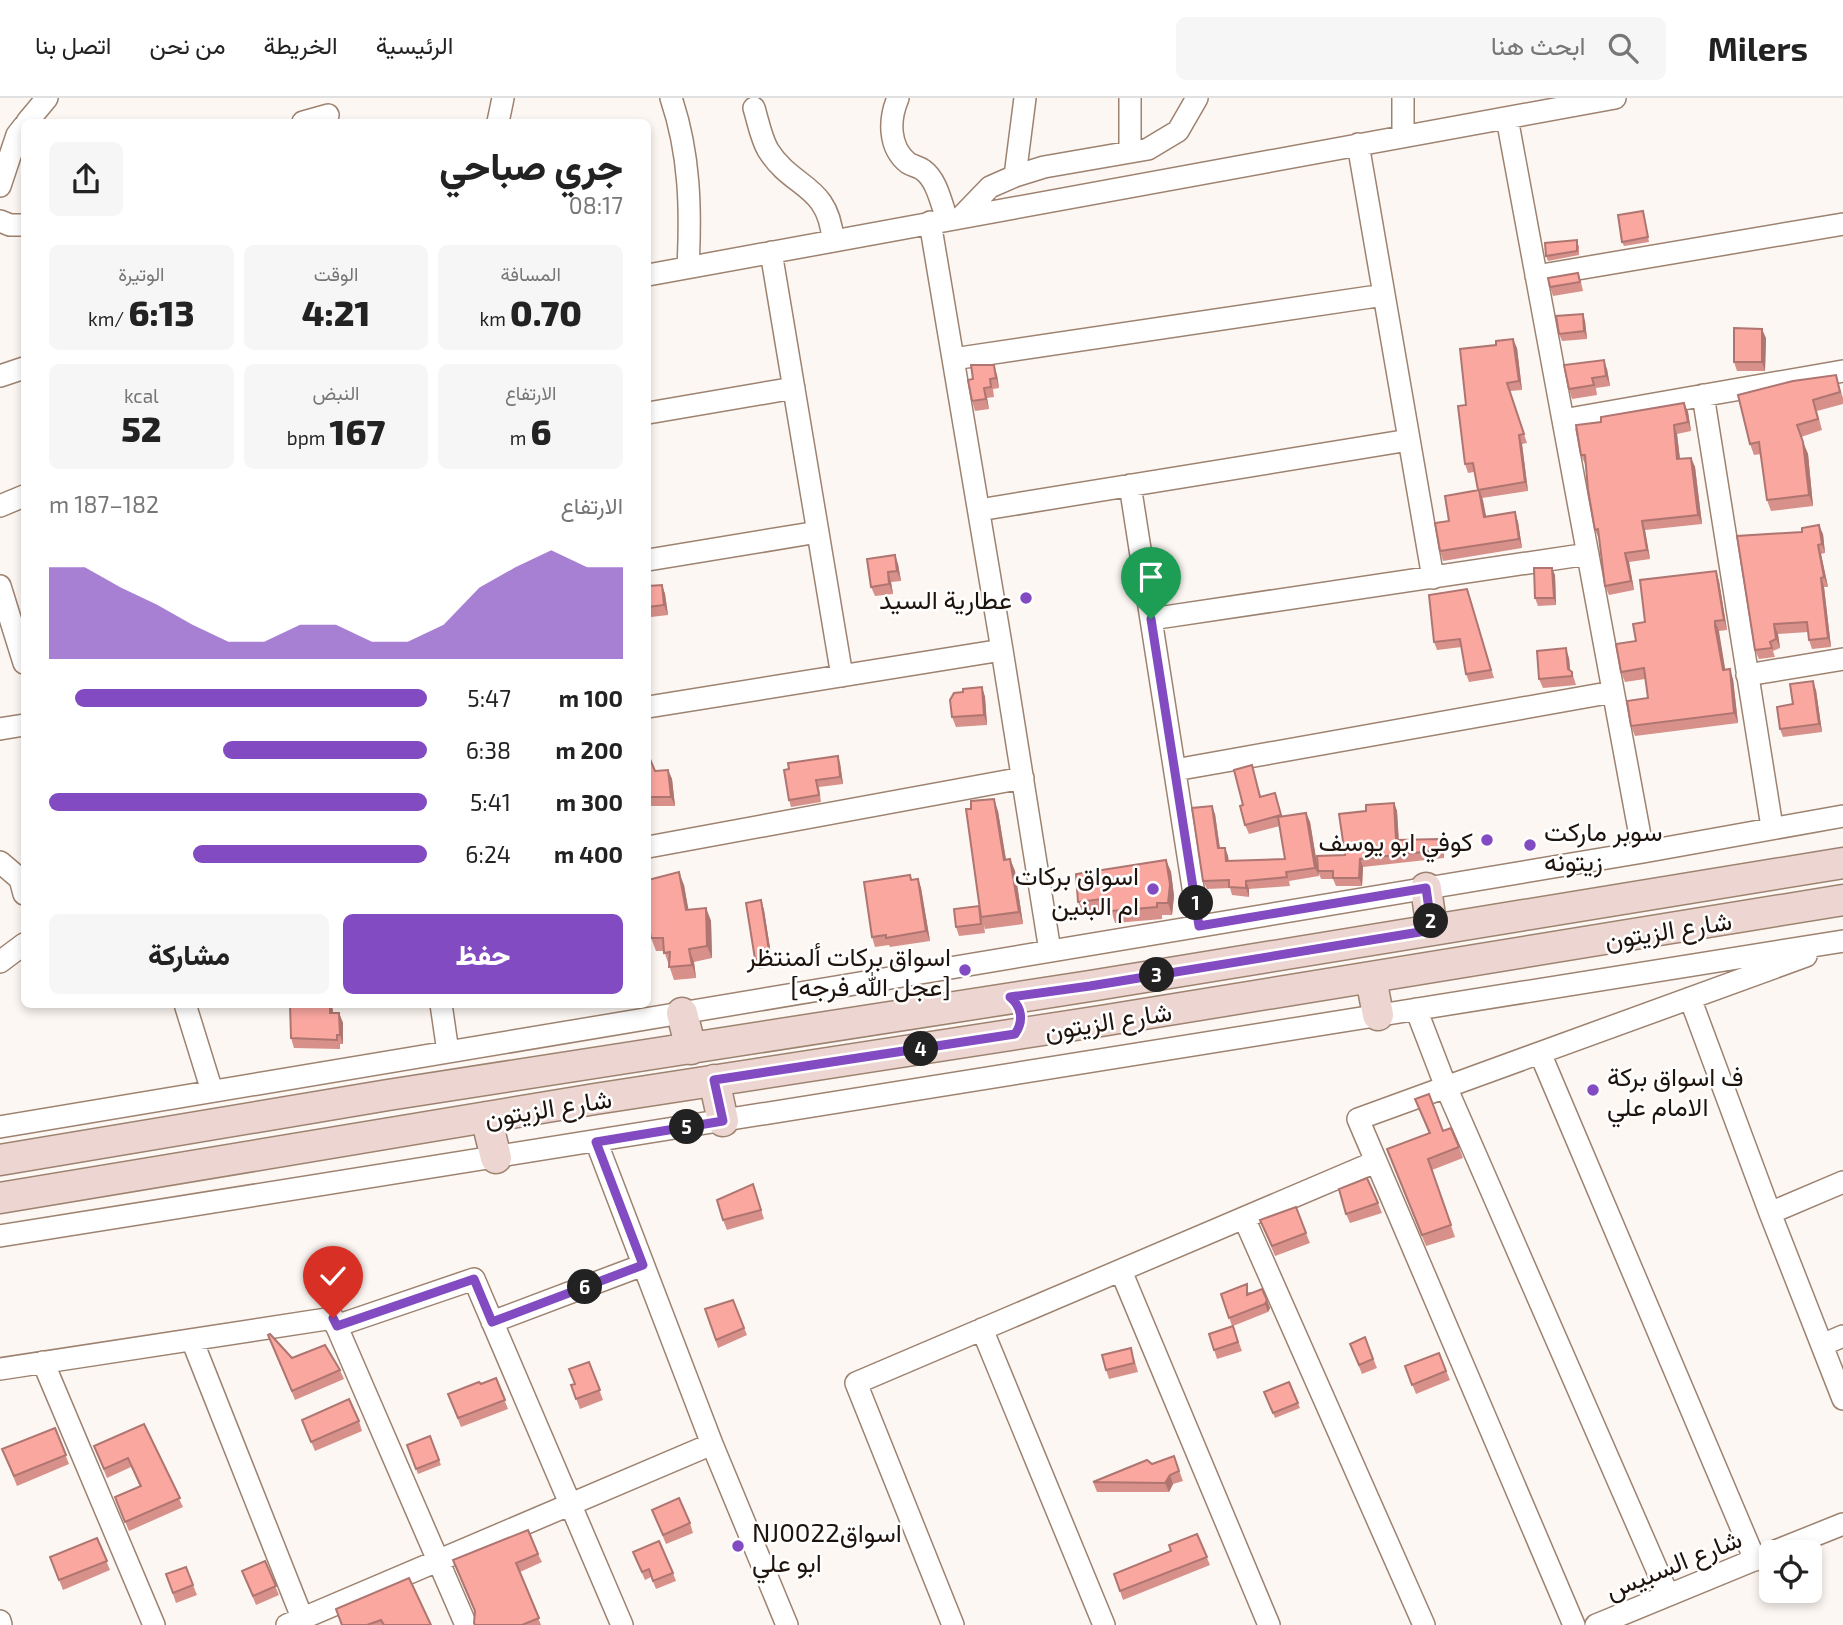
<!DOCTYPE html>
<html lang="ar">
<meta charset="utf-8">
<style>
body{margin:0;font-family:"Exo 2",Vazirmatn,sans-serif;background:#f6f6f6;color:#222;direction:rtl;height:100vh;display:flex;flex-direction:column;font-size:26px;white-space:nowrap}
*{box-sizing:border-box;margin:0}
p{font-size:23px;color:#767676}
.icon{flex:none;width:38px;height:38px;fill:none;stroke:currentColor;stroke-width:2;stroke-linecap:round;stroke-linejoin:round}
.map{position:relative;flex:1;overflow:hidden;direction:ltr}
.sheet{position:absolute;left:21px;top:21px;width:630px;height:889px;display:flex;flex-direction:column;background:#fff;border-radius:10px;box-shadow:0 4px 10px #0003;direction:rtl}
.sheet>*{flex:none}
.buttons{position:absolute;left:1759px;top:1442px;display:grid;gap:14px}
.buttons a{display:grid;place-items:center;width:63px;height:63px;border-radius:10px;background:#fff;box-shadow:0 4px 10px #0003;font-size:35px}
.pin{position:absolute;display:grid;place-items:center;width:60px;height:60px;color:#fff;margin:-72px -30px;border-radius:50% 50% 50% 0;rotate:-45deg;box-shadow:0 0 7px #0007}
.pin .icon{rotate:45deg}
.km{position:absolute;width:35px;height:35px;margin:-18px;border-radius:50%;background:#222;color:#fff;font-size:19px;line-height:35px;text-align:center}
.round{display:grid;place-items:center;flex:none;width:74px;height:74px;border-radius:10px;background:#f6f6f6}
.overview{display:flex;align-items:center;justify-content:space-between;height:119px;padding:0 28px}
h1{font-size:38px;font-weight:800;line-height:52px}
.figures{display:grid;grid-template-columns:repeat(3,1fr);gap:10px;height:119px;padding:7px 28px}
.figures div{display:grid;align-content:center;border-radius:10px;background:#f6f6f6;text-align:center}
.figures b{font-size:35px;font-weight:800}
.figures small{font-size:19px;font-weight:400}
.figures p{font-size:19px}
.chart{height:196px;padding:14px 28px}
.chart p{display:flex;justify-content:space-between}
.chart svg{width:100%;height:126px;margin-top:7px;fill:#824bc2;opacity:.7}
.button{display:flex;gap:14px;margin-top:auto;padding:14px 28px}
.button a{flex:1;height:80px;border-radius:10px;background:#824bc2;color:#fff;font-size:28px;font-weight:800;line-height:80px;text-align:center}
.button a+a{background:#f6f6f6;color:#222}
ul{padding:0 28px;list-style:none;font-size:23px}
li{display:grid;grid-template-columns:112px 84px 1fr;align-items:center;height:52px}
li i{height:18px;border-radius:9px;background:#824bc2}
header{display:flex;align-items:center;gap:42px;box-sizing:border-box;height:98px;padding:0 35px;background:#fff;border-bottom:2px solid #e0e0e0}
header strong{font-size:33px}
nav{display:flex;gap:38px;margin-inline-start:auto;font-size:24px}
.search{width:490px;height:63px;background:#f6f6f6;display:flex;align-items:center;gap:18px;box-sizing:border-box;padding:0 24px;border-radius:10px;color:#767676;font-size:26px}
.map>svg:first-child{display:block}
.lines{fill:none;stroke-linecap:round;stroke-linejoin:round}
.street-casing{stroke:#9d8270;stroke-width:24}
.secondary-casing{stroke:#9d8270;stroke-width:33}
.street{stroke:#fff;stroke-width:21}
.secondary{stroke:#edd6d1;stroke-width:30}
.wall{fill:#d7908a}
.shaded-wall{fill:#af7570}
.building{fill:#faa7a0;stroke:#af7570;stroke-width:2}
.route-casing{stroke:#fff;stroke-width:14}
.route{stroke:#824bc2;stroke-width:9}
.poi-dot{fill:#824bc2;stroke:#fff;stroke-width:2.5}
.labels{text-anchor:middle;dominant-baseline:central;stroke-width:5;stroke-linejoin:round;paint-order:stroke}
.poi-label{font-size:26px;fill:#1e130d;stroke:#fff;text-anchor:end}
.street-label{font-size:26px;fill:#1e130d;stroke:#fff}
</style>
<header>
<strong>Milers</strong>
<div class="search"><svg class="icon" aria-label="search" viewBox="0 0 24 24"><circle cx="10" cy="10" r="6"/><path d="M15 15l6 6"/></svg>ابحث هنا</div>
<nav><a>الرئيسية</a><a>الخريطة</a><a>من نحن</a><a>اتصل بنا</a></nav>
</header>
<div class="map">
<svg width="1843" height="1527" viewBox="0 0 1843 1527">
<rect width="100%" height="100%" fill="#fdf7f3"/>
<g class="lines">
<defs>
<path id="street" d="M671,0C690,56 691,112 688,169
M898,0C889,21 888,49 908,65C913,68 919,69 923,72C937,82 941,105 947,121
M1130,0V54
M1403,0V38
M754,10C758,23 761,40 768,52C793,92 828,85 833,142
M1507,20L1643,754
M27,24L47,0
M303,24L328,17
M498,24L503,0
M1358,46L1433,480
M1015,78L1025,0
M0,88L17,37L24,28
M962,118L990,89L1015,78L1044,69L1148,51L1178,33L1197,0
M0,123L10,127H24
M930,124L1002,552L1050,853
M771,154L842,578
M648,177L1615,0
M1536,178L1843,126
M953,261L1384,197
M0,278L24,270
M1703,297L1772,729
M648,315L794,290
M1563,322L1843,273
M1130,387L1199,828
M0,408L24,398
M979,412L1409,342
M648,462L818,434
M0,488L24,565
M1151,521L1588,456
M1747,577L1843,561
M648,609L1002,552
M0,631L24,627
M1175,672L1613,594
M648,749L1023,680
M0,764L20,781L24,796
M0,864L24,846
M1690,900L1770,1115L1843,1301
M185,906L212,993
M441,906L448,954
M1416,911L1446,989L1668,1497
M1540,955L1755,1462
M0,1029L1643,754L1843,718
M596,1043L712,1346L787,1527
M1770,1115L1843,1084
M1244,1120L1424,1527
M0,1138L1843,843
M1121,1173L1269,1527
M492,1224L643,1167
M336,1228L474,1181L622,1527
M982,1231L1104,1527
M192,1242L305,1527
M1822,1247L1843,1238
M43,1264L154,1527
M0,1271L333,1220L466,1527
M1773,1454L1843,1426
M0,1523L1,1527
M287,1527L712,1346
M953,1527L856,1285L1375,1064
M1574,1527L1358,1021L1806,858
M1596,1527L1771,1455"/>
<path id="secondary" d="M1426,790L1432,832
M1371,880L1378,917
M682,915L691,951
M714,982L723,1023
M486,1019L496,1060
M0,1062L388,997L1090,888L1843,765
M0,1100L595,1001L1101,923L1843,802"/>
</defs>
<use href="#street" class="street-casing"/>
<use href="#secondary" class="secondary-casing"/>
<use href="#street" class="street"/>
<use href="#secondary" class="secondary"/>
</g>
<path class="wall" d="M1643,113L1649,144L1624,148L1622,144Z
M1579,147V157L1548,163L1546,158Z
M1581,184L1583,193L1553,198L1550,189Z
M1585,223L1587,241L1562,243L1559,236Z
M1766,240L1765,273H1737L1734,264Z
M1517,250L1522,292L1510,293L1527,345L1522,346L1528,393L1482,400L1486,419L1515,414L1518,424L1522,450L1443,463L1440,453L1449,423L1478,392L1474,374L1468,375L1465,366L1466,307Z
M1607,271L1610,288L1596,290L1597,297L1572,301L1569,291Z
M997,277L999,290L993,291L994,299L987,300L989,311L975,313L972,303L973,281Z
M1836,277L1843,300V306L1817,313L1822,332L1801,339L1808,356L1813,408L1771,413L1767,402L1761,356L1754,357L1750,346Z
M1684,305L1688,314L1691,333L1677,336L1680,361L1691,360L1695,369L1702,426L1645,432L1650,461L1629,464L1634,492L1609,497L1605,488L1599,441L1595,432L1586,366H1585L1581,357L1601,324Z
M1802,434L1823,436L1825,455L1821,456L1828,489H1824L1831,549L1812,551L1809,542L1808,534L1778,536L1780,550L1773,553L1775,559L1759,561L1755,552Z
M895,457L898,466L901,483L891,484L893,496L875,498L871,489Z
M1555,477L1556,507L1538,508L1535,500Z
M1719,483L1727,532L1719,533V538L1725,572L1733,581L1738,625L1635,638L1631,628L1648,600L1645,581L1625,584L1621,574L1636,543Z
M662,487L665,496L668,517L651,519L648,510V488Z
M1467,491L1494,580L1469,584L1466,576L1462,549L1437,552L1434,544Z
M1569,560L1570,573L1572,574L1576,587L1543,590L1539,581Z
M982,589L985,599L987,627L956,629L952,619L963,594Z
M1816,592L1822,634L1783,639L1780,631L1793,606Z
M648,661L655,673L668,672L672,681L675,708H650L648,701Z
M840,665L843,686L819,689L821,704L791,709L789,702Z
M1255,677L1261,699L1275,695L1282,719L1306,715L1310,724L1319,778L1289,783L1290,788L1249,791V799L1232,797L1230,790L1207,791L1203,783L1215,716L1220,750H1225L1228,758L1229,763L1285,761L1280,728L1249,736L1245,727L1243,707Z
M1394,705L1397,713L1399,742L1443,749L1444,760L1363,769L1362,788H1336L1333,781H1321L1318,773L1345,757L1366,713Z
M998,713L1006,762L1010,761L1015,773L1023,826L985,831L984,827L985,835L959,838L956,829L979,808Z
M1166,762L1171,774L1174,798L1172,817H1162V821L1115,825L1111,812L1083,815L1078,804Z
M910,777L912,782L918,781L921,790L930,843L890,849L889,847L875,849L872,839Z
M684,787L688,812L706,810L711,823L712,860L694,864L696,880L674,882L664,853H656L651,840Z
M761,802L764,812L773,869L759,871L755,861Z
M332,906L333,915H339L343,925V946H340V951L294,950L291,940Z
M1415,1001L1443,1033L1459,1049L1463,1060L1432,1072L1455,1139L1426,1148L1391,1062L1429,1036Z
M753,1086L764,1121L727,1132L723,1122Z
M1378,1105L1382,1115L1350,1125L1346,1116Z
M1260,1122L1306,1135L1310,1145L1275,1158Z
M1262,1191L1270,1210L1268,1214L1233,1228L1242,1253L1217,1261L1209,1236L1232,1228L1221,1196L1251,1194V1196Z
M733,1202L747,1237L718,1250L705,1211Z
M268,1237L292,1260L340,1272L344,1281L295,1302Z
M1365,1239L1377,1270L1362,1276L1350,1246Z
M1439,1255L1450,1282L1416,1296L1405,1268Z
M1134,1260L1138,1274L1109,1281L1106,1272Z
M589,1264L603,1302L580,1311L571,1287L574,1286Z
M496,1280L508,1311L461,1329L448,1296Z
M1289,1284L1300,1310L1275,1320L1264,1294Z
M302,1322L359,1323L362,1333L315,1353Z
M144,1326L183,1409L129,1433L115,1399L140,1389L131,1369L107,1380L94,1348Z
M55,1330L69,1366L17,1388L2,1351Z
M430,1338L441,1367L418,1376L407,1347Z
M1174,1358L1183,1383L1173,1386L1169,1394H1097L1093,1384L1152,1366Z
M652,1412L690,1425L693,1435L666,1446Z
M1197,1436L1210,1467L1123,1502L1114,1476L1171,1453Z
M97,1440L110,1472L63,1492L50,1459Z
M538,1456L542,1464L520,1474L541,1527H475V1514L453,1462Z
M636,1462L673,1475L676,1483L656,1491L651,1479L645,1482Z
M265,1463L279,1497L256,1507L242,1473Z
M186,1469L197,1497L176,1505L166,1476Z
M336,1511L431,1527H341Z"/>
<path class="shaded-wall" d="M1583,216L1585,223L1587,241L1584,233Z
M1762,231L1766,240L1765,273L1762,264Z
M1513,241L1517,250L1522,292L1519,283Z
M1604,262L1607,271L1610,288L1606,278Z
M994,267L997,277L999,290L996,280Z
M984,290L987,300L989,311L986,301Z
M1684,305L1688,314L1691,333L1688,324Z
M1674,327L1677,336L1681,370L1677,361Z
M1519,337L1522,346L1528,393L1525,384Z
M1803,344L1808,356L1813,408L1809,397Z
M1691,360L1695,369L1702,426L1698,417Z
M1479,392L1483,402L1488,428L1484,419Z
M1515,414L1518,424L1522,450L1519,441Z
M1642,423L1645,432L1650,461L1647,452Z
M1819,427L1823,436L1825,455L1822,446Z
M1818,447L1821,456L1828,489L1824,479Z
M1625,455L1629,464L1634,492L1631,483Z
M895,457L898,466L901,483L897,473Z
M1552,470L1555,477L1556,507L1554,500Z
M1716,473L1719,483L1727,532L1724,522Z
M888,474L891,484L893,496L889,486Z
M1821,480L1824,489L1831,549L1828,540Z
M662,487L665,496L668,517L664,507Z
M1715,523L1719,533L1727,582L1723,572Z
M1774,526L1778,536L1780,550L1776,541Z
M1566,550L1569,560L1571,580L1568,571Z
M1730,571L1733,581L1738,625L1734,615Z
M1813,583L1816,592L1822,634L1819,626Z
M982,589L985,599L987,627L984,617Z
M838,658L840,665L843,686L840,679Z
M668,672L672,681L675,708L671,699Z
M994,701L998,713L1008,774L1004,762Z
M1394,705L1397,713L1399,750L1396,742Z
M1212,708L1215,716L1221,759L1218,750Z
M1306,715L1310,724L1319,778L1315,770Z
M1440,741L1443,749L1444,760L1441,752Z
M1225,750L1228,758L1229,771L1226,763Z
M1010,761L1015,773L1023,826L1019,814Z
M1360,761L1363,769L1362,788L1359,780Z
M1166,762L1171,774L1174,798L1172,817L1168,805Z
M679,774L684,787L691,825L686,812Z
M918,781L921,790L930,843L926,833Z
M1246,783L1249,791V799L1246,790Z
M761,802L764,812L773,869L770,859Z
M706,810L711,823L712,860L707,848Z
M689,851L694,864L696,880L692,867Z
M330,906H332L334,925L330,915Z
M339,915L343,925V946L340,937Z
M1267,1202L1270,1210L1268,1214L1265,1206Z
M1170,1377L1173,1386L1169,1394L1165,1385Z"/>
<path class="building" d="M1643,113L1648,139L1622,144L1618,117Z
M1577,142V153L1546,158L1545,145Z
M1578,175L1580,184L1550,189L1548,180Z
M1583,216L1584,233L1559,236L1556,218Z
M1734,230L1762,231V264H1734Z
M1513,241L1519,283L1507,285L1524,336L1519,337L1525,384L1478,392L1473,365L1465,366L1458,308L1466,307L1460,251L1496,247V243Z
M1604,262L1606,278L1592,280L1594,287L1569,291L1564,267Z
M971,267H994L996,280L990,281L991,289L984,290L986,301L972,303L968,282L973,281Z
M1836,277L1840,294L1813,302L1818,321L1797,327L1803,344L1809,397L1767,402L1759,344L1750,346L1738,297L1793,283Z
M1684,305L1688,324L1674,327L1677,361L1691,360L1698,417L1642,423L1647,452L1625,455L1631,483L1605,488L1598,431L1595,432L1588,392L1585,357H1581L1576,327L1601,324V319Z
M1479,392L1484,419L1515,414L1519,441L1440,453L1435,425L1449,423L1445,398Z
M1819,427L1822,446L1818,447L1824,479L1821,480L1828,540L1809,542L1807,524L1774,526L1776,541L1770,544L1772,550L1755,552L1737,438L1802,434V430Z
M895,457L897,473L888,474L889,486L871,489L867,461Z
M1534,470H1552L1554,500H1535Z
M1716,473L1724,522L1715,523V528L1723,572L1730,571L1734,615L1631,628L1627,603L1648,600L1644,570L1621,574L1616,546L1636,543L1633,526L1645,524L1640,482Z
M662,487L664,507L648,509V488Z
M1467,491L1491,572L1466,576L1460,541L1434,544L1429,497Z
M1566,550L1568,571L1572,574V578L1539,581L1537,553Z
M1813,583L1819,626L1780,631L1777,609L1793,606L1790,586Z
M982,589L984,617L952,619L950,602L954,595L963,594V591Z
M838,658L840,679L816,682L819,697L789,702L784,672L789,671L788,665Z
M648,661H650L655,673L668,672L671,699H648Z
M1252,667L1260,699L1275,695L1281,717L1245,727L1240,708L1243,707L1234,672Z
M994,701L1004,762L1010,761L1019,814L981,819L966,711H971V703Z
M1394,705L1396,742L1440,741L1441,752L1360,761L1359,780H1333V773H1318L1317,758L1345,757L1339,716L1366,713V707Z
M1212,708L1218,750H1225L1226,763L1285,761L1278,719L1306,715L1315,770L1286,774L1287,779L1246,783V790L1229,789V782L1203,783L1192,710Z
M1166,762L1170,786L1168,805H1157V809L1111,813V800L1078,804L1076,776Z
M679,774L686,812L706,810L707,848L689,851L692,867L669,869L670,854L664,855L663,840H651L648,822V782Z
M910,777L911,782L918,781L926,833L886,840V837L872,839L864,784Z
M761,802L770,859L755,861L746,805Z
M979,808L981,826L956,829L954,811Z
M290,906H330V915H339L340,937H337V942L291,940Z
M1429,996L1443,1033L1451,1030L1459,1049L1428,1061L1451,1127L1422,1137L1387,1051L1430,1035L1415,1001Z
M1367,1080L1378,1105L1346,1116L1339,1091Z
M753,1086L761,1112L723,1122L717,1102Z
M1296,1109L1306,1135L1272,1148L1260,1122Z
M1247,1186V1197L1262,1191L1267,1202L1265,1206L1229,1220L1221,1196Z
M733,1202L744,1230L716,1242L705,1211Z
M1233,1228L1238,1244L1214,1252L1209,1236Z
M270,1236L292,1260L325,1247L340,1272L292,1293L268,1237Z
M1365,1239L1373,1261L1359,1267L1350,1246Z
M1131,1250L1134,1265L1106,1272L1102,1257Z
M1439,1255L1446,1273L1412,1287L1405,1268Z
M589,1264L600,1292L576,1301L571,1287L575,1286L569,1271Z
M496,1280L505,1302L458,1320L448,1296L479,1284L481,1286Z
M1289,1284L1298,1305L1273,1315L1264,1294Z
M349,1301L359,1323L311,1344L302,1322Z
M144,1326L180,1400L125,1424L115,1399L141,1388L128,1360L104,1371L94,1348Z
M55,1330L66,1357L14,1378L2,1351Z
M430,1338L439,1362L416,1371L407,1347Z
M1174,1358L1179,1373L1170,1377L1165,1385L1093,1384L1147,1362L1152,1366Z
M679,1400L690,1425L663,1437L652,1412Z
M528,1432L538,1456L516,1465L539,1520L522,1527H475L474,1525L475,1513L453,1462Z
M1197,1436L1207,1459L1120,1493L1114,1476L1171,1453L1169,1447Z
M97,1440L107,1463L59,1482L50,1459Z
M659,1443L673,1475L653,1483L649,1471L642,1474L633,1454Z
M265,1463L276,1488L253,1498L242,1473Z
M186,1469L193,1487L173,1495L166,1476Z
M409,1480L431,1527H384L381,1522L367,1527H342L336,1511Z"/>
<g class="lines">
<defs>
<path id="route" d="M333,1220L337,1228L474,1181L492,1224L643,1167L596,1044L723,1023L714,982L1015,936C1024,923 1022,909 1010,899L1090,888L1432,832L1426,790L1199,828L1151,521"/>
</defs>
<use href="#route" class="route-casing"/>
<use href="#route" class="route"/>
</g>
<g class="poi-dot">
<circle cx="1026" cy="500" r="7"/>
<circle cx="1487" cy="742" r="7"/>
<circle cx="1530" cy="747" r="7"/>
<circle cx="1153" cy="791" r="7"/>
<circle cx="965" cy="872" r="7"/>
<circle cx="1593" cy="992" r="7"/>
<circle cx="738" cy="1448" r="7"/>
</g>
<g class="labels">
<g class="poi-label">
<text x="1012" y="500">عطارية السيد</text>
<text x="1544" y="732" text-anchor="start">سوبر ماركت<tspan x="1544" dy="30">زيتونه</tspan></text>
<text x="1473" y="742">كوفي ابو يوسف</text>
<text x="1139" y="776">اسواق بركات<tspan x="1139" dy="30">ام البنين</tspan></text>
<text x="951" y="857">اسواق بركات ألمنتظر<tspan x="951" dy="30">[عجل الله فرجه]</tspan></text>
<text x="1607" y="977" text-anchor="start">ف اسواق بركة<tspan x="1607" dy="30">الامام علي</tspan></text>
<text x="752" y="1433" text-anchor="start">NJ0022اسواق<tspan x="752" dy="30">ابو علي</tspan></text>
</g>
<g class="street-label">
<text transform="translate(1668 831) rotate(-9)">شارع الزيتون</text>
<text transform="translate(1108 922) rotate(-9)">شارع الزيتون</text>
<text transform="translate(548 1009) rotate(-9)">شارع الزيتون</text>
<text transform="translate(1673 1465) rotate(-22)">شارع السبيس</text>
</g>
</g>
</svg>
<div class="buttons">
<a><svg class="icon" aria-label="locate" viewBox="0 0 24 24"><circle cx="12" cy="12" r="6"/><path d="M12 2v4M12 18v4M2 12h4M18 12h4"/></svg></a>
</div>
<div class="pin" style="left:1151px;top:521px;background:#1e9e55"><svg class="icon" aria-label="arrive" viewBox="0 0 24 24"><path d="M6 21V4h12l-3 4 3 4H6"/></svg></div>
<div class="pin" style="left:333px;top:1220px;background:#d93025"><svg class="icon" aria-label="check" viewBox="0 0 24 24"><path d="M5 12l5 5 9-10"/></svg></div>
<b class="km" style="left:1196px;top:805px">1</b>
<b class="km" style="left:1431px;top:823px">2</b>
<b class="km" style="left:1157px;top:877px">3</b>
<b class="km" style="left:921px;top:951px">4</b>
<b class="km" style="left:687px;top:1029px">5</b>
<b class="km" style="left:585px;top:1189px">6</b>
<section class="sheet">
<div class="overview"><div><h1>جري صباحي</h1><p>08:17</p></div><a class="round"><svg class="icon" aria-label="share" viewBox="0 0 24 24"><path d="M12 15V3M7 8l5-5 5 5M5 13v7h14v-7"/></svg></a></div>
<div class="figures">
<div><p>المسافة</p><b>0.70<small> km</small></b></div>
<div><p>الوقت</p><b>4:21</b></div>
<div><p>الوتيرة</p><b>6:13<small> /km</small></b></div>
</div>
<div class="figures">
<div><p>الارتفاع</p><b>6<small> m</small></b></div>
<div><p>النبض</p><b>167<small> bpm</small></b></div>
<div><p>kcal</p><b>52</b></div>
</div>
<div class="chart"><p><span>الارتفاع</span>182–187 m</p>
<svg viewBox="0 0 160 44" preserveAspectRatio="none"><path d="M0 44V12L10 12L20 19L30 25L40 32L50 38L60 38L70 32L80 32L90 38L100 38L110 32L120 19L130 12L140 6L150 12L160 12V44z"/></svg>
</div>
<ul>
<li><b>100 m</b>5:47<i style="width:93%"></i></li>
<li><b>200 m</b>6:38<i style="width:54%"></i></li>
<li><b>300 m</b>5:41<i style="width:100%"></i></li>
<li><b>400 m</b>6:24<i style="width:62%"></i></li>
</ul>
<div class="button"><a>حفظ</a><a>مشاركة</a></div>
</section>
</div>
